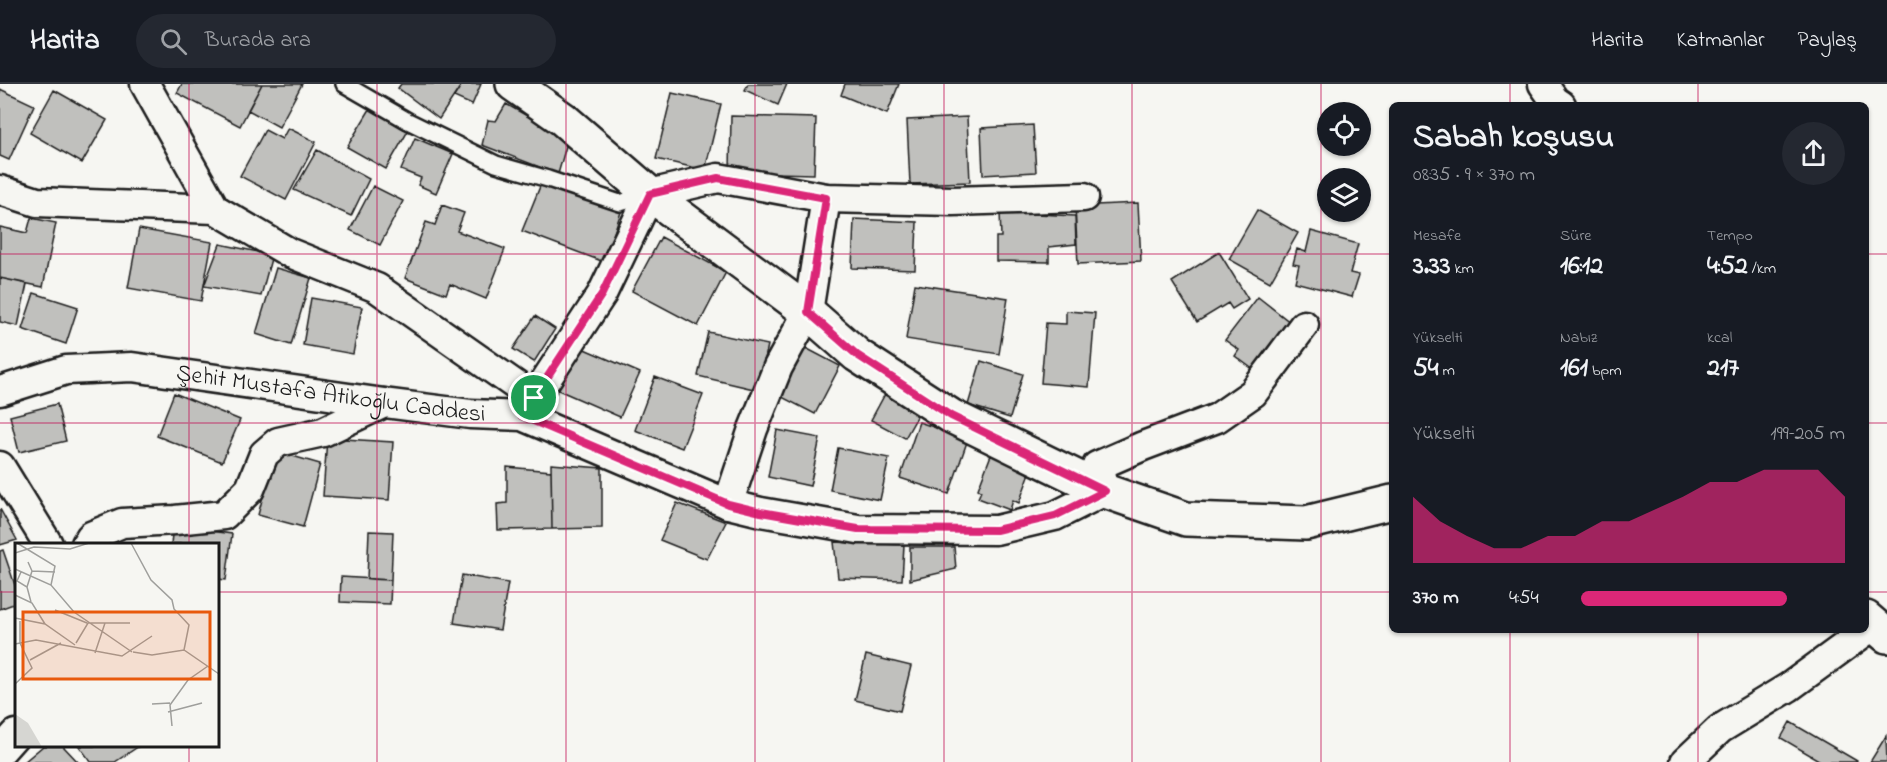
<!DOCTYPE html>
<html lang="tr">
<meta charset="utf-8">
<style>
body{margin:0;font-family:"Indie Flower",sans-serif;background:#242831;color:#f1f3f6;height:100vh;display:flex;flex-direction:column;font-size:22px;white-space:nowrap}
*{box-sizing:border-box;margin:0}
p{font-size:20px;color:#9ea1a6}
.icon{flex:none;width:33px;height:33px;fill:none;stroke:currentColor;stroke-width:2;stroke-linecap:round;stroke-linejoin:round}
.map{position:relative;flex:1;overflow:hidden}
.drawer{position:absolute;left:1389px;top:18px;width:480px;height:531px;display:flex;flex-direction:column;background:#171b24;border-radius:9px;box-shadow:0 2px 4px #0004}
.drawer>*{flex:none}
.fabs{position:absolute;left:1317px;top:18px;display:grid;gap:12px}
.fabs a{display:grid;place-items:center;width:54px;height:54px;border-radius:50%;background:#171b24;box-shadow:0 2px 4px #0004;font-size:30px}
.pin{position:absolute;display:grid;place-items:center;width:51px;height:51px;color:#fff;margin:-26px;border:3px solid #fff;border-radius:50%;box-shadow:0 2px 6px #0007}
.round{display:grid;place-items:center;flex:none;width:63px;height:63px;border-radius:32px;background:#242831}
.headline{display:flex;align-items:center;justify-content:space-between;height:102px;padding:0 24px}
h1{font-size:33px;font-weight:800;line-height:45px}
.metrics{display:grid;grid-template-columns:repeat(3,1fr);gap:9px;height:102px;padding:6px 24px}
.metrics div{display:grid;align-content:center}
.metrics b{font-size:26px;font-weight:800}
.metrics small{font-size:16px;font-weight:400}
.metrics p{font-size:16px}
.chart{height:168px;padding:12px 24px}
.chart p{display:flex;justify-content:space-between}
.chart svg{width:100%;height:108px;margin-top:6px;fill:#db2777;opacity:.7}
ul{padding:0 24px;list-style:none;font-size:20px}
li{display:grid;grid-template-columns:96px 72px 1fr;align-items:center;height:45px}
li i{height:15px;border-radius:8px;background:#db2777}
header{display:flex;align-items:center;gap:36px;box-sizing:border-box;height:84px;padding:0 30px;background:#171b24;border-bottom:2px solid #363941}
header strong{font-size:28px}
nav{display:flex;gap:33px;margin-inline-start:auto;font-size:21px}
.search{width:420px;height:54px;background:#242831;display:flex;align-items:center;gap:15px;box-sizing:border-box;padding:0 21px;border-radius:33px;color:#9ea1a6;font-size:22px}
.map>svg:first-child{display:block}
.building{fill:#c0c0bd;stroke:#1c1c1c;stroke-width:1.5}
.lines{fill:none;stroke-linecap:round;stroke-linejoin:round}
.service-casing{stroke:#1c1c1c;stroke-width:20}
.minor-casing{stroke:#1c1c1c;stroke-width:33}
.tertiary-casing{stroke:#1c1c1c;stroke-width:38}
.secondary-casing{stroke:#1c1c1c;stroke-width:38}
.service{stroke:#f6f6f2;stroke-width:15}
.minor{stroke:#f6f6f2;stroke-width:28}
.tertiary{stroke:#f6f6f2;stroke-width:33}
.secondary{stroke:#f6f6f2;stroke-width:33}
.route-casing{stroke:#fff;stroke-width:12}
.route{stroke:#db2777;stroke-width:8}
.grid{fill:none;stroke:#c2185b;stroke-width:1.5;stroke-opacity:0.55}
.labels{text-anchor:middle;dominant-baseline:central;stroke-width:4.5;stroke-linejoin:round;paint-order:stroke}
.street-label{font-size:24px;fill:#1c1c1c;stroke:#f6f6f2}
.inset-road{fill:none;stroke:#9f9f9c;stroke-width:1.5}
.view{fill:#e8590c;fill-opacity:0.15;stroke:#e8590c;stroke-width:3}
.inset-edge{fill:none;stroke:#1c1c1c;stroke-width:3}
</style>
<header>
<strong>Harita</strong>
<div class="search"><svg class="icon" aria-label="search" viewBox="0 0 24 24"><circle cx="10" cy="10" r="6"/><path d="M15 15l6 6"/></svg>Burada ara</div>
<nav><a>Harita</a><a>Katmanlar</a><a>Paylaş</a></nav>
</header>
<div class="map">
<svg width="1887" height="678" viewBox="0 0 1887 678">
<rect width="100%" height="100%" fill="#f6f6f2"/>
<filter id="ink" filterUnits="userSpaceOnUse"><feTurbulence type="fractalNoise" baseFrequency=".0167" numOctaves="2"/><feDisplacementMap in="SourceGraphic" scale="12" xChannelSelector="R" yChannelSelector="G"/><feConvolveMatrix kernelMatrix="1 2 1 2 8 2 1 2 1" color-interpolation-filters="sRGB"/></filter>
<g filter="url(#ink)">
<path class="building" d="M182,0H262L240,42L177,9Z
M262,0H302L279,43L248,26Z
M401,0H462L439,35L398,4Z
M462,0H481L472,21L454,13Z
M748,0H787L778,21L745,6Z
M845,0H899L887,30L841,11Z
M0,5L34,21L9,76L0,72Z
M54,6L107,36L82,79L30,49Z
M672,9L721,20L705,86L656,75Z
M506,20L568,55L558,90L482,61L488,36L496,37Z
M370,25L408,47L386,85L347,63Z
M731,32L816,34L814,90L730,88Z
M967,33L970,98L910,100L907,36Z
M1033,41L1036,88L983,91L981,44Z
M288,44L316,58L286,116L240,92L265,46L282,55Z
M415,54L453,70L436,109L418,101L421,94L401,86Z
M317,66L369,95L351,132L294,106Z
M541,100L621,128L604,178L522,147Z
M373,102L403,117L380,161L350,146Z
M1138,119L1141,177L1078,180L1075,122Z
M442,121L464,129L457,147L505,165L486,215L450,200L446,210L405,194L426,138L435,141Z
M1257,126L1298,149L1270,198L1229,175Z
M1000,128L1075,132L1076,160L1049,163V178L996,177V153H1001Z
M31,134L56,139L43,203L0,194V143L27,149Z
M854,135L917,138L915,186L852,184Z
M139,145L212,158L201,217L128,204Z
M1311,147L1358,160L1350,189L1359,191L1352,213L1295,198L1299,181L1293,180L1297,165L1306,168Z
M661,153L726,188L698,242L632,207Z
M220,160L272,171L261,212L204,202Z
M1219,168L1248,215L1232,225L1228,219L1197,238L1172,198Z
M276,184L311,194L291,261L256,250Z
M0,194L27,200L18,242L0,238Z
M915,200L1008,214L999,270L906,255Z
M34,209L78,223L66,260L22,245Z
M1258,213L1291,239L1254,286L1235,272L1239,266L1225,256Z
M311,214L362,223L353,270L303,261Z
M1066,227L1095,229L1089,303L1041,299L1046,239L1066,240Z
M535,232L555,245L534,278L513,265Z
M708,248L768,261L758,306L698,292Z
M575,261L640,289L620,333L556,305Z
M800,261L840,282L815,330L776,310Z
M981,277L1023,290L1010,334L968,321Z
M655,293L703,311L682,364L635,346Z
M174,309L240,336L222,378L157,352Z
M885,310L919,329L905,354L871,336Z
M57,320L66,357L19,368L10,332Z
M919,338L968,355L949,410L900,394Z
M777,346L820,354L810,402L768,393Z
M327,354L393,358L389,416L323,412Z
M838,364L889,374L880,416L830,406Z
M275,367L320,380L303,443L258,431Z
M991,371L1031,386L1019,419L1013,416L1010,426L978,414L981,407L978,405Z
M551,380L602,384V444L552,445Z
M507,383L551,387L552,445L498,446L497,420L507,419Z
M677,419L726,438L707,475L660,456Z
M0,425L17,456L0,461Z
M173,442L232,450L226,496L218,495V460H171Z
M369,447L393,448L391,496L367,495Z
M834,458L904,461L902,496L838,494Z
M910,463H954L956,485L910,496Z
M3,466L16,504V519L0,525V467Z
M462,491L508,499L500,546L454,539Z
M341,493L391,496L390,520L340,518Z
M866,571L911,582L900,627L855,616Z
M1790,638L1857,677V678H1822L1781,654Z
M1886,652L1887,678H1870Z
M43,662H63L78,678H24Z
M79,662H139L115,678H91Z"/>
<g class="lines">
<defs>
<path id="service" d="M344,0L408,37L496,80L548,95L620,119L650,110"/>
<g id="minor">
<path d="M145,0L215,125"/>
<path d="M1543,0L1555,17L1561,21"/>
<path d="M0,106L37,118L215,125L290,169L377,204L534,314L524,328"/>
<path id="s1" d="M0,307L66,286L132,283L384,319L470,330L522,332L728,420L761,428L858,445L996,446L1055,432L1105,407L1097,382L1143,362L1217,334L1253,309L1304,241"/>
<path d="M534,314L602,210L650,110L718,94L826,114L953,117L1084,113"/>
<path d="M0,382L48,460"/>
<path d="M728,420L753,345L778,283L808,228L826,114"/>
<path d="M86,460L91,452L122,439L175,436L224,431L250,405L264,370L278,358L323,348L384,319"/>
<path d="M0,668L16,650"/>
<path d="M1685,678L1720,645L1789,603L1874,541"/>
</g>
<path id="tertiary" d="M513,0L563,35L650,110L808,228L857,271L951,332L1105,407"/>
<path id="secondary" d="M1105,407L1186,435L1306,439L1392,418
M1866,534L1887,552"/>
</defs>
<use href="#service" class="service-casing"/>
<use href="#minor" class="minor-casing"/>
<use href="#tertiary" class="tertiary-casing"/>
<use href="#secondary" class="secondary-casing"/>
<use href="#service" class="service"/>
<use href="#minor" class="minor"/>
<use href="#tertiary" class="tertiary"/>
<use href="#secondary" class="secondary"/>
</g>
</g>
<g class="lines" filter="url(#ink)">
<defs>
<path id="route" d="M718,94L826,114L808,228L857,271L951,332L1105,407L1055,432L996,446L858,445L761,428L728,420L522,332L602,210L650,110Z"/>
</defs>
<use href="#route" class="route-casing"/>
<use href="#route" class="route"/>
</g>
<path class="grid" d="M189,0V460M377,0V678M566,0V678M755,0V678M944,0V678M1132,0V678M1321,0V678M1510,0V21M1698,0V21M0,170H1392M1866,170H1887M0,339H1392M1866,339H1887M0,508H16M218,508H1392M1866,508H1887M1510,546V678M1698,546V678M189,662V678"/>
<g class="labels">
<g class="street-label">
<text stroke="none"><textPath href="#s1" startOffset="336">Şehit Mustafa Atikoğlu Caddesi</textPath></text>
</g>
</g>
<g transform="translate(15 459)">
<rect width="204" height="204" fill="#f6f6f2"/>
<path d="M0,171L13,180L27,204H0Z" fill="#d6d6d2"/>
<path class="inset-road" d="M2,0L40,23L36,42M116,0L136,37L157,57L159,66L174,82L169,107M0,10L19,4L55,6L74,0M0,26L36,42L59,69L117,109M17,28L40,29M6,29L2,38L12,44L16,59M12,44L17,28L13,19M0,52L17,60L30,81M40,67L72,80M0,75L30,81L60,102M61,100L73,80H115M0,101L21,97L107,113L137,93M118,109L137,112L169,107L204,131M80,110L90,80M15,117L46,100M0,141L17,125L5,100V78M137,161L155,160M153,169L187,160M157,183L155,162L173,137L193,123"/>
<path class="view" d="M8,69H195V136H8Z"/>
<rect width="204" height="204" class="inset-edge"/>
</g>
</svg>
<div class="fabs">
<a><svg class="icon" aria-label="locate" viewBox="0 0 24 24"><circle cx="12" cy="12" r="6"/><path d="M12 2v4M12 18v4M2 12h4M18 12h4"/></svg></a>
<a><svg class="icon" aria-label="layers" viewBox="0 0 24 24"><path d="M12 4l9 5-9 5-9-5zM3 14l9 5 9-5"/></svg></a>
</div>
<div class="pin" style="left:534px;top:314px;background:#1e9e55"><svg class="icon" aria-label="arrive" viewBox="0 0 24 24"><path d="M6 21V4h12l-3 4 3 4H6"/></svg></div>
<section class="drawer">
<div class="headline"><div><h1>Sabah koşusu</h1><p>08:35 · 9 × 370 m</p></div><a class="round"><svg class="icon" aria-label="share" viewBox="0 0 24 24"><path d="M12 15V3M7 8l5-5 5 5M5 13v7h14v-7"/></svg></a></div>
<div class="metrics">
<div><p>Mesafe</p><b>3.33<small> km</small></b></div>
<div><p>Süre</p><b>16:12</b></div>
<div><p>Tempo</p><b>4:52<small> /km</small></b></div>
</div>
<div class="metrics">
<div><p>Yükselti</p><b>54<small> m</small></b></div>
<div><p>Nabız</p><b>161<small> bpm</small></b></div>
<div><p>kcal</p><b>217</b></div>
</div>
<div class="chart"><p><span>Yükselti</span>199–205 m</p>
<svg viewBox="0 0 160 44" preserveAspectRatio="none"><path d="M0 44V17L10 27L20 33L30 38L40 38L50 33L60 33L70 27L80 27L90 22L100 17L110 11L120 11L130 6L140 6L150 6L160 17V44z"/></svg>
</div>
<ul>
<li><b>370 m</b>4:54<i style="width:78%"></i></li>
</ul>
</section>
</div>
